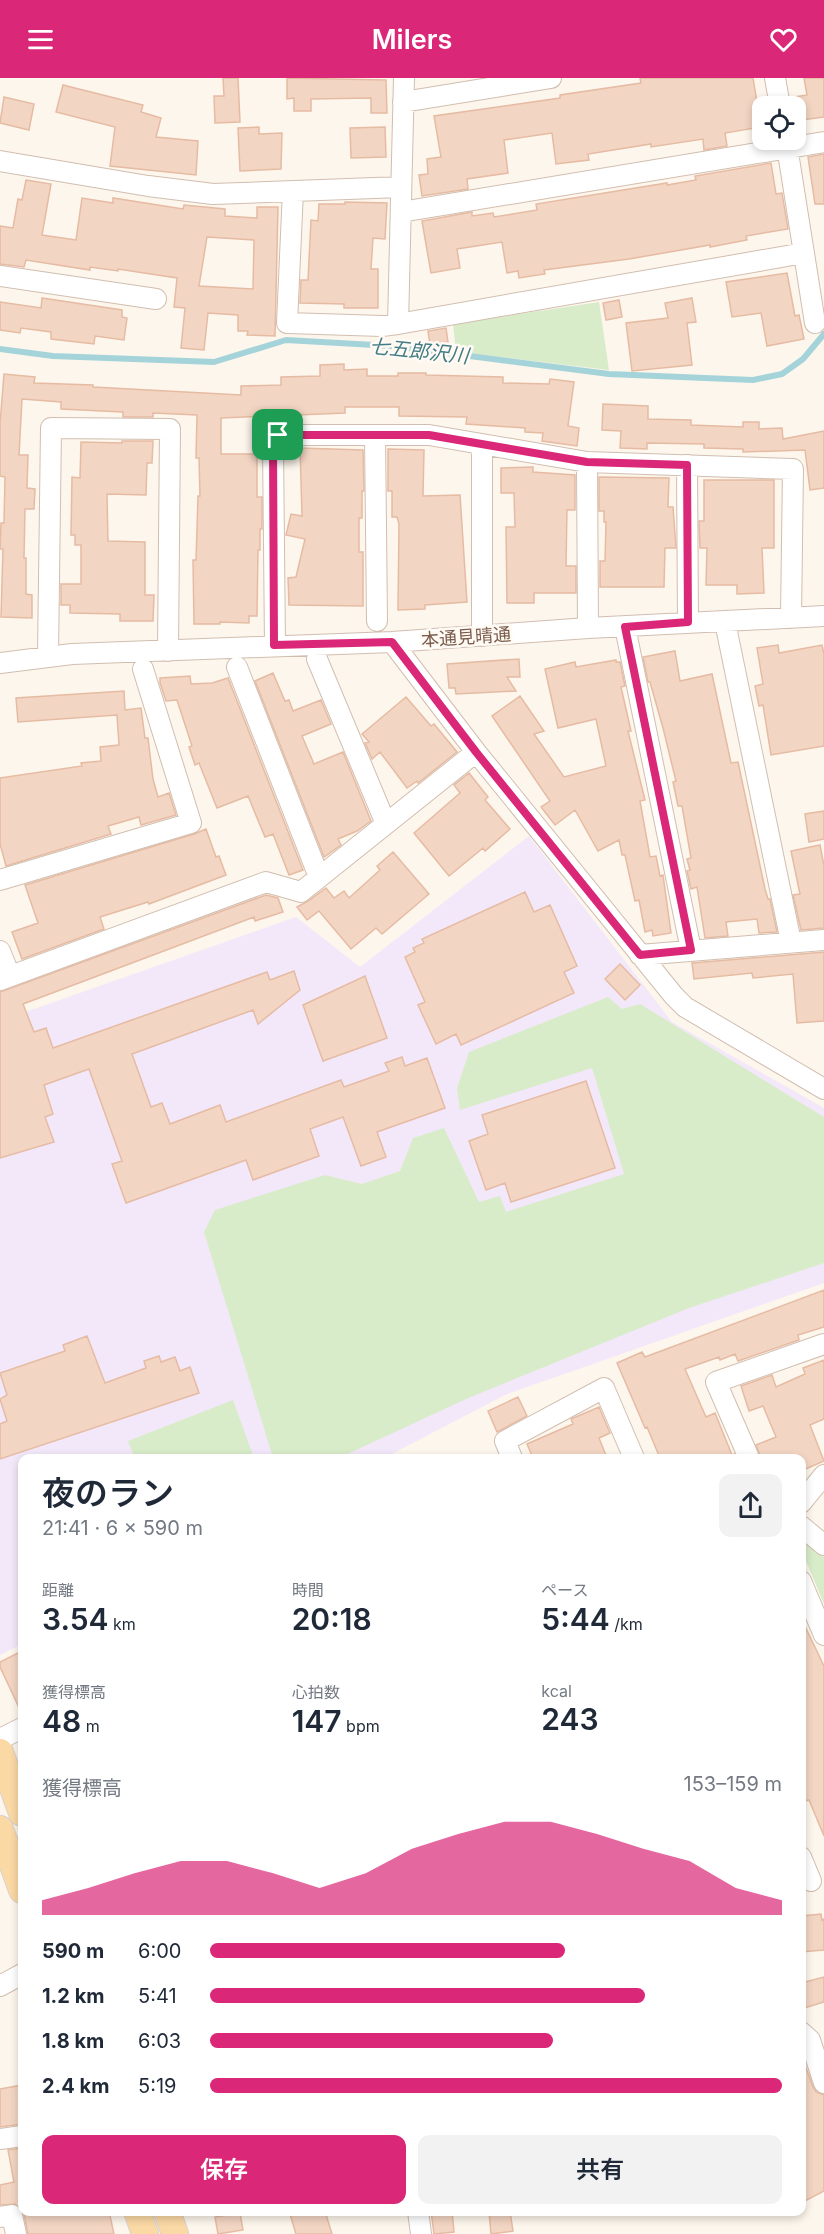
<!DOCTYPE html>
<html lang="ja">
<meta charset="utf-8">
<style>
body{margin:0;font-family:Inter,"Noto Sans JP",sans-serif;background:#f2f2f3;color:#1f2937;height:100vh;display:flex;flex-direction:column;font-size:22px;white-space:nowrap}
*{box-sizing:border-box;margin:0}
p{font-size:20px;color:#747a83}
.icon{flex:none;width:33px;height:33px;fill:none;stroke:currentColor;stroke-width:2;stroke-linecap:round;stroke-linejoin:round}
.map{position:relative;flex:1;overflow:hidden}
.sheet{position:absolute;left:18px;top:1376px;width:788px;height:762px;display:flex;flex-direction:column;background:#fff;border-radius:12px;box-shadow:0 3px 9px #0003}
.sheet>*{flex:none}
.buttons{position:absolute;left:752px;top:18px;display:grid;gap:12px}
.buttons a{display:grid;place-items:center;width:54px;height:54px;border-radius:12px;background:#fff;box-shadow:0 3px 9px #0003;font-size:30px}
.pin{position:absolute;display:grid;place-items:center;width:51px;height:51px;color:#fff;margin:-26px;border-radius:12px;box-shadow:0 3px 9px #0006}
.round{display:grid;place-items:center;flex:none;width:63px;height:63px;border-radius:12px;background:#f2f2f3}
.head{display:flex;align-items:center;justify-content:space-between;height:102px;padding:0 24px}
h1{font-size:33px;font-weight:600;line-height:45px}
.stats{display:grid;grid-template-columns:repeat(3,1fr);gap:9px;height:102px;padding:6px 24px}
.stats div{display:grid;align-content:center}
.stats b{font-size:30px;font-weight:600}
.stats small{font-size:16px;font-weight:400}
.stats p{font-size:16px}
.chart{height:168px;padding:12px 24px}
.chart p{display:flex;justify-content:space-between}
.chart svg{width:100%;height:108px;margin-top:6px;fill:#db2777;opacity:.7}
.cta{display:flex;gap:12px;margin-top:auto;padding:12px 24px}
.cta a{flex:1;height:69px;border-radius:12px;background:#db2777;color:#fff;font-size:24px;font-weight:600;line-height:69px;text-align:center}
.cta a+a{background:#f2f2f3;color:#1f2937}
ul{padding:0 24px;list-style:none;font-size:20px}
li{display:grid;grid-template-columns:96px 72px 1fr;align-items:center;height:45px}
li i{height:15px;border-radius:8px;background:#db2777}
header{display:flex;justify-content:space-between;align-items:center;height:78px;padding:0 24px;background:#db2777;color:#fff;font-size:27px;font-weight:600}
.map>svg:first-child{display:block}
.education{fill:#f3e8fa}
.green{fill:#d8ecc9}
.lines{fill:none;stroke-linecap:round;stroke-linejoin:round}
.stream{stroke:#a5d3da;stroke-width:6}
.building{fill:#f3d5c3;stroke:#e6bba3;stroke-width:1.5;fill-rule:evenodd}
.minor-casing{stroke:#d1beb0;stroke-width:22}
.major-casing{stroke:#dad1cd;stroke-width:28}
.minor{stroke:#fff;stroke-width:20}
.major{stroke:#fbd9a5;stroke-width:26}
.route-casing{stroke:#fff;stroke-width:12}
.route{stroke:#db2777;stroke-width:8}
.labels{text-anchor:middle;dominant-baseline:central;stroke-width:5;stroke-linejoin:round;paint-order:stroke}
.street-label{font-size:18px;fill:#7a5c4d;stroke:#fffaf3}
.water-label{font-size:20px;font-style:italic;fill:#437c86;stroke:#fffaf3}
</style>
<header><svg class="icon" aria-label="menu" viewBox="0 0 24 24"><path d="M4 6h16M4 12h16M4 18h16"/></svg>Milers<svg class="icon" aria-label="heart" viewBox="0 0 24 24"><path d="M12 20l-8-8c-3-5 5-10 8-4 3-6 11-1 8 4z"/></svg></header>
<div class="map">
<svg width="824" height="2156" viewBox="0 0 824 2156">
<rect width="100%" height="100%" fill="#fdf6ec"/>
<path class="education" d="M529,758L672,944L824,1030V1205L507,1316L384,1380H22V1566L0,1577V943L296,839L360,889Z"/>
<path class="green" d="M599,224L609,292L456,274L453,246Z
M608,919L622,931L640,926L824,1039V1185L689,1230L466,1321L339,1380H273L204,1154L215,1132L325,1097L362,1106L400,1093L413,1060L444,1050L479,1124L500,1118L506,1134L624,1096L592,990L460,1032L457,1010L469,974Z
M233,1322L254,1380H124L133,1376L128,1363Z
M801,1460L824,1479V1526L801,1471Z"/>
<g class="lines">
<path class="stream" d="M0,271L53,278L214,284L286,262L392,268L609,296L753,302L782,296L803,281L824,256"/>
</g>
<path class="building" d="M223,0H238L240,44L215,45L214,18H224Z
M287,0L386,2L387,35H371V20L311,21V33H294V20L287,21Z
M640,0H753L761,49L725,55L727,68L704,72L703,61L651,69V66L588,76L589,82L556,86L552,55L504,62L508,95L467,101L468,111L422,118L419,97L428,96L427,81L441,79L434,38L560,20V17L641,5Z
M804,0H824V39L795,43V19L807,17Z
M63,7L143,27L141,34L161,40L156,59L198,63L196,97L110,88L115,49L56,34Z
M4,19L34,26L29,52L0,45Z
M259,49V56L282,55L281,91L240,93L238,50Z
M385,49L386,79L351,80L350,50Z
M824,76V126H815L808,79Z
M771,85L776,116L782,115L788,151L746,158L747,162L710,169V167L629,181L544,192L545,196L519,200L518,193L507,195L502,164L457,171L460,190L431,195L422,143L472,134V138L493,135L494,139L537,132L536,126L667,105V107L696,102L695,98Z
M26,102L51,106L42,157L76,162L82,120L113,125V120L183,131L184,127L225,131V138L257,140V129H278L275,258L247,257L248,253H238V237L208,235L204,272L181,270L185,230L174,229L177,200L118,191V193L90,189V192L26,182L24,189L0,186V148L13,150L18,121L22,122ZM207,159L254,162L253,211L199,208Z
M345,124L387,125L385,161L373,160L371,191H378V230H344V226L300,225L301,202H308L311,142L318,143L319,126H345Z
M787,195L795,238L799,237L804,261L767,268L761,235L732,239L726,204Z
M42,220L122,232V239L127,240L124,262L95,258L94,266L51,261V254L21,250L20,255L0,252V224L41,230Z
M692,220L696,244L687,245L692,287L632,293L626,245L668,240L665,225Z
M619,222L622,239L606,242L603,225Z
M446,250L448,264L430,266L428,253Z
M344,286V292L367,291V298H398V295H426V297L503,299V305L549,306L550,301L574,304L568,348L579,350L577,368L542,363L543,355L525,354V350L466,346L467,339L399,338V329H345V335L221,340V376H257V419H262V451H260V472H258L257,538H249V545L220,544V546H194L193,482H196L198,418H200L199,380H196L197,337L153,335V339H123V334L61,331V324L22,321L19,377H28L27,410L35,411L34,431H25L24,480H26V516L32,517V540L1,539L3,471H0L1,445H4L5,399L0,398V346L4,296L35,299L34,305L93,307V309L241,317V308L281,307V299L320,298V287Z
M603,326L648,328V341L691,342V347L743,349V344H759V351L782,350L783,361L824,353V410L810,412L805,372L743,374V371L704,370V366L647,365V371L620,370L621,353L602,352Z
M122,363H153L152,385H147L146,417L107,416L108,463L145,464V517H154L153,543H120V536L70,535V527H61V506H81V467H75V457H71L72,399L80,400L81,364L122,365Z
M300,370L363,372L364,413H362V440H359V474H363V528L289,527L288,500L296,499L305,461L286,457L291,436L302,438Z
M388,371L424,372L423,418L460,417L467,524L425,527V531L398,532L399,446L397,439H392V413H388Z
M533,389V394L575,397V432H567L566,488H576V515H534V525H507L506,449H515L514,415H501V390Z
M599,399L669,400L668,429H673L676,470H665L664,509H600V483H605L606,444H604V433H599Z
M704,402H774V470H762L764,515L737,516V507H706L707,470H700L699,443H704Z
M778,567L779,575L822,567L824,576V668L771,677L763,627L759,628L755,608L763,606L757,570Z
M675,573L680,603L712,596L731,685L738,684L765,811L768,821H770L777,854L759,855L757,841L726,844L728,858L705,860L697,809L691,811L687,793L690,792L687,781L691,780L682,728H678L673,704L676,703L663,650L650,604H648L643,579Z
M519,581L520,599H507L516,613L456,616L455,610H449L447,586Z
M616,582V584H620L625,608L621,609L631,653H628L645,722L640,723L650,779L656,778L660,798L663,797L671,855L653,858L652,852L645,854L639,822L635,823L625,777H622L619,762L598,773L575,732L555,747L541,729L550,723L492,638L520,618L544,653L534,656L564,699L606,688L596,641L558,650L545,591L575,584L576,589Z
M273,595L285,623L289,622L293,633L321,622L331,646L302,658L314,686L343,674L371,743L357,753L338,761L341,767L324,779L255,603Z
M190,598L191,606L212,605L228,600L303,792L289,797L273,756L265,759L248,718L217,730L199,685L195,687L189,669L192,668L177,622L166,623L160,605V600Z
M124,613L125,632L141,630L145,660H148L153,701L158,719L169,715L176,737L141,747L139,739L108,748L111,756L6,788L0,766V700L82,688L81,685L101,683L100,669L119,667L117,637L18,644L16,620Z
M406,619L431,648L434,646L457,674L418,705L417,703L407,710L380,674L372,681L365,665L369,664L362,656Z
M469,695L488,719L485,722L510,751L485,773L483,770L449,798L414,755L460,715L454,707Z
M824,733V761L809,764L805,736Z
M206,751L216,779L219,778L226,797L149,826L148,824L100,839L104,851L22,881L12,854L38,845L25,807L194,756Z
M820,767L824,788V850L801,852L793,817L800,816L791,773Z
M393,774L429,816L382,856L376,850L351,871L319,833L307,842L297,829L308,823L326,810L334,820L344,813L349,820L380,792L377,788Z
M525,814L534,834L550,827L577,888L564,894L574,915L461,967L456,956L436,966L418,927L425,924L405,879L415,874L413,870L424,865L422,861Z
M266,817L278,820L283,834L255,843L254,839L23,926L34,954L46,950L53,970L267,894L270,902L294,893L300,912L258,946L253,932L132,976L151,1029L162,1025L170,1046L220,1027L226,1044L341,1002L344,1009L389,993L385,985L402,979L405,988L427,980L445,1030L377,1054L386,1079L361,1088L343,1039L310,1051L319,1078L253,1102L246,1082L126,1125L112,1086L122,1083L89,991L44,1007L53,1036L45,1039L54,1064L0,1080V914Z
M824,874V943L797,945L793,896L753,900L752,895L694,901L692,885Z
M620,886L640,907L625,922L605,901Z
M365,898L387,960L323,983L303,927Z
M586,1003L615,1090L511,1124L505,1105L486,1112L469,1063L488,1056L482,1037Z
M824,1212V1249L798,1257L799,1262L738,1283L735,1276L720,1282L719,1279L685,1291L706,1339L715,1335L732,1377L734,1376L736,1380H660L647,1349L645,1350L617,1285L642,1274L645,1279Z
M87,1258L105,1305L146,1290L144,1283L159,1278L161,1284L175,1279L180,1293L190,1289L199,1315L0,1381V1346L7,1343L0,1321L7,1317L0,1295L65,1273L63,1267Z
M824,1282V1341L810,1347L824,1383L801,1393V1380H761L756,1367L776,1359L763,1328L749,1333L741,1308L772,1297L776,1309L805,1296L803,1290Z
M518,1319L527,1338L497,1354L488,1333Z
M599,1329L610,1355L599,1360L607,1380H533L527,1366L573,1346L571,1341Z
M801,1540L824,1588V1758L809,1722L801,1724Z
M22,1573V1636L0,1589V1584Z
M821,1836L822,1842L824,1841V1872L801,1874V1838Z
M824,1899V1924L801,1931V1905Z
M801,1976L813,2009L816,2014L824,2017V2113L801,2125Z
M22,2007V2046L0,2049V2011Z
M22,2070V2132L15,2126L0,2127V2107L14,2104L8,2072Z
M41,2133H109L114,2156H28L24,2136Z
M289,2133H325L332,2156H296Z
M431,2133H452L454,2154L434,2156Z
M489,2133H510L513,2153L491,2156Z
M240,2135L243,2152L218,2156L215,2139Z"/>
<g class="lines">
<defs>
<path id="minor" d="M775,0L780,28
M403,24L551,0
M786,62L815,245
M0,83L148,108L213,116L401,109
M293,113L287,245L382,248L398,246L804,175
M401,134L824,64
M0,198L156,221
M398,246L404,0
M375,357L377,543
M482,366V558
M587,384L588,550
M687,387L688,544
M725,544L791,864
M625,549L691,872
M392,564L476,674L674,918L685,929L824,1011
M275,567L273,367L278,357H429L587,384L793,391L791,540
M48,578L51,350L170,351L168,573
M317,581L386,746
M0,585L72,576L392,564L588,550L824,538
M237,589L319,799
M0,802L191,745L143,591
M0,873L10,898
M640,877L824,862
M0,902L266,804L301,814L476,674
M512,1380L505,1363L604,1310L634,1380
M749,1380L716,1304L824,1266
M801,1425L824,1397
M801,1448L824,1467
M801,1503L824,1557
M0,1661L22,1650
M801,1779L811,1803
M0,1908L22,1896
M801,1954L810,1962L824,2005
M0,2061L22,2058
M418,2133L421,2156
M0,2139L12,2137L16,2156"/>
<path id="major" d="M0,1674L22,1735
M0,1751L22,1812
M137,2133L145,2156
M167,2133L175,2156"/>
</defs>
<use href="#minor" class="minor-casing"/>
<use href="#major" class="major-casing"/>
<use href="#minor" class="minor"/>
<use href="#major" class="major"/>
</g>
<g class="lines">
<defs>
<path id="route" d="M278,357H429L587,384L687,387L688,544L625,549L691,872L640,877L476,674L392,564L274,567L273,367Z"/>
</defs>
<use href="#route" class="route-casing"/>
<use href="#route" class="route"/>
</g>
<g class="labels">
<g class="street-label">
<text transform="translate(466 559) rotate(-4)">本通見晴通</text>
</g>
<g class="water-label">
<text transform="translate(419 273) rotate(6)">七五郎沢川</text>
</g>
</g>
</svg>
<div class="buttons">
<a><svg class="icon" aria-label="locate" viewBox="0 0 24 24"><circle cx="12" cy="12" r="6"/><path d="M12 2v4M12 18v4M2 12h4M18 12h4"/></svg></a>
</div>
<div class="pin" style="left:278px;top:357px;background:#1e9e55"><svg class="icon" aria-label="arrive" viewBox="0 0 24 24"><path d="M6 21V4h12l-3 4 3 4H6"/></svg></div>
<section class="sheet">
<div class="head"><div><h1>夜のラン</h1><p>21:41 · 6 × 590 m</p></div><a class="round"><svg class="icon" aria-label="share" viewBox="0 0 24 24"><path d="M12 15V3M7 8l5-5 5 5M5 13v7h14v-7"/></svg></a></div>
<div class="stats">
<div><p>距離</p><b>3.54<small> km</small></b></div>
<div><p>時間</p><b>20:18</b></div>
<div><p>ペース</p><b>5:44<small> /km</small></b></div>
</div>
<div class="stats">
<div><p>獲得標高</p><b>48<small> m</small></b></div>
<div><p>心拍数</p><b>147<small> bpm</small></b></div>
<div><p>kcal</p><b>243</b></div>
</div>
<div class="chart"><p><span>獲得標高</span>153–159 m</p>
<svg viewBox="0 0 160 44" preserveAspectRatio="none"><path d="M0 44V38L10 33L20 27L30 22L40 22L50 27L60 33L70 27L80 17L90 11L100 6L110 6L120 11L130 17L140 22L150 33L160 38V44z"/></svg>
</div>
<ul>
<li><b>590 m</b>6:00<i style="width:62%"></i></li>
<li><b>1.2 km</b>5:41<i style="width:76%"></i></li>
<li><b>1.8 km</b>6:03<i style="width:60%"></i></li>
<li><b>2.4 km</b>5:19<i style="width:100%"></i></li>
</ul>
<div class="cta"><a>保存</a><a>共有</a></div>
</section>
</div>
